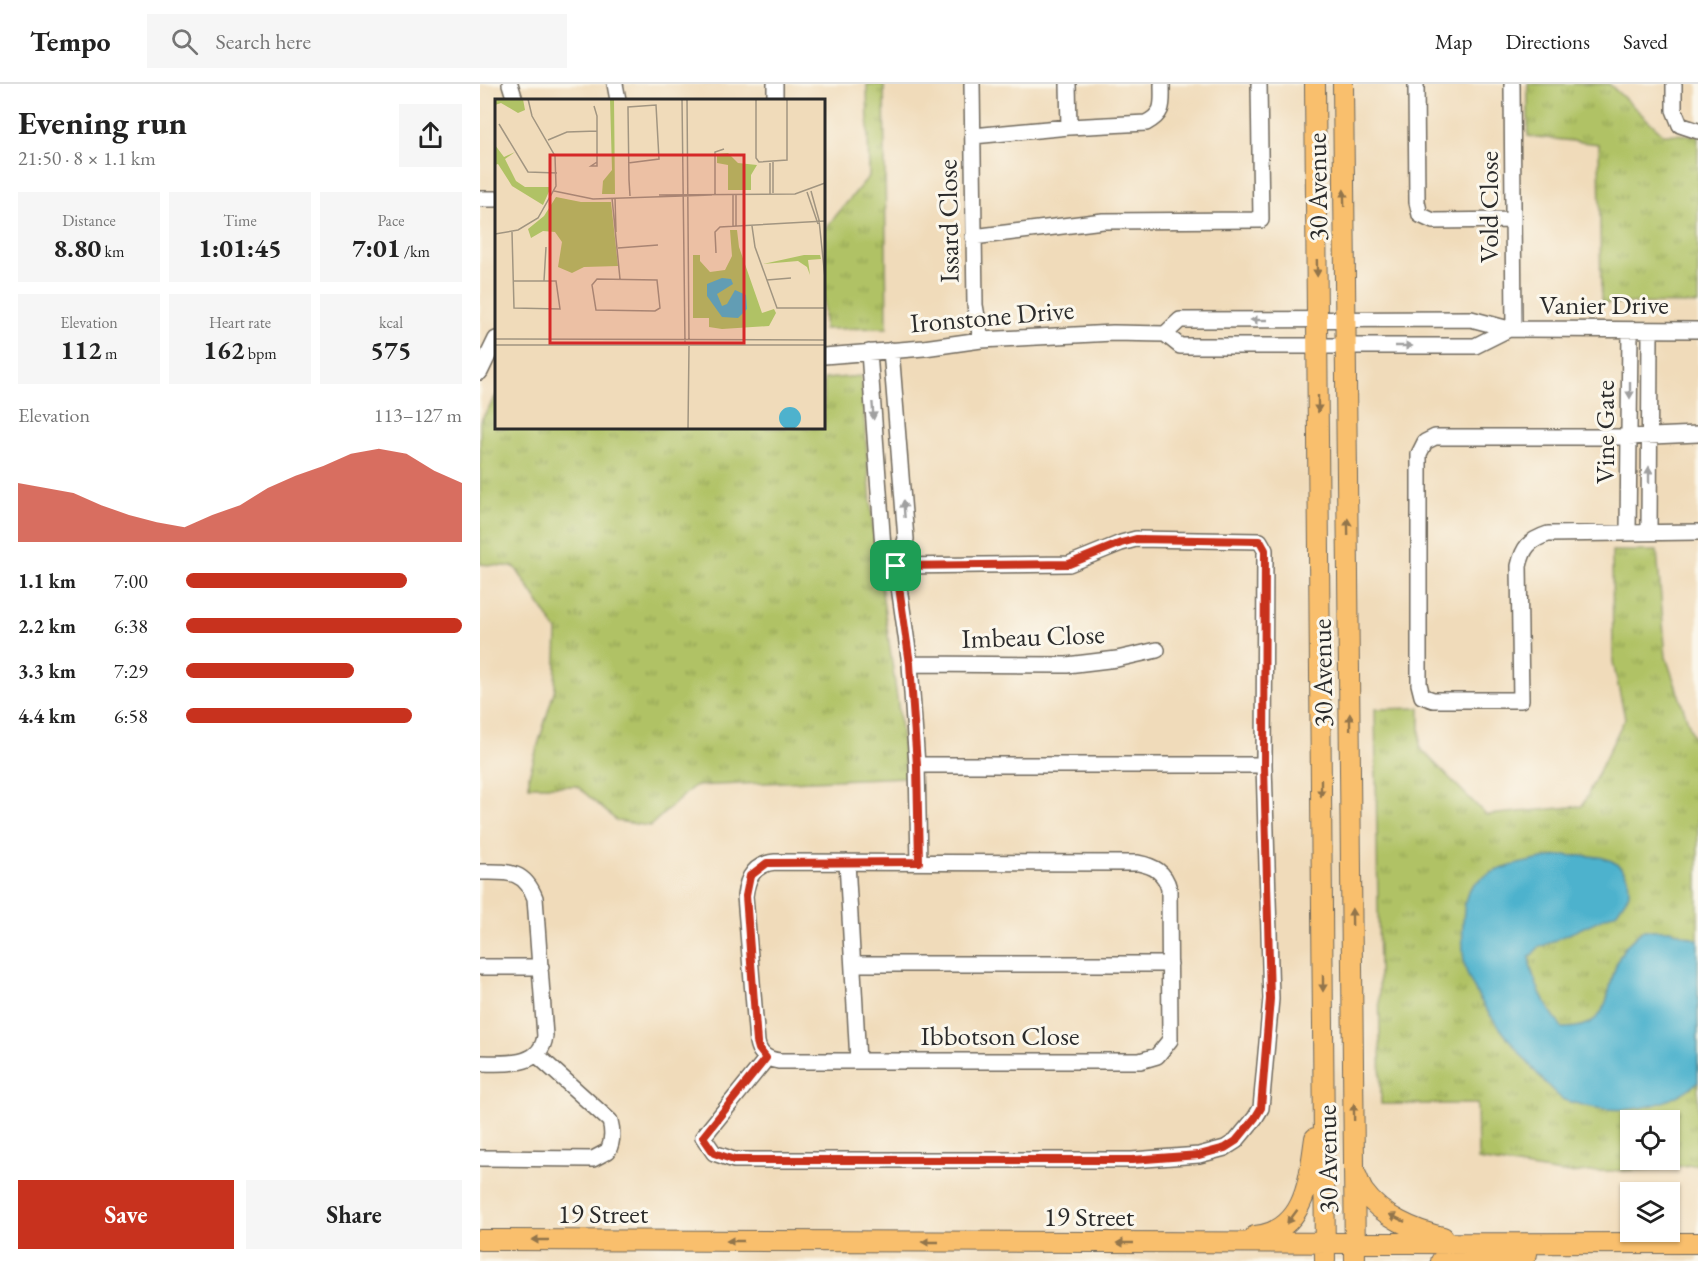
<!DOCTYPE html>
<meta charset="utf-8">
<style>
body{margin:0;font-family:"EB Garamond",serif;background:#f6f6f6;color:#222;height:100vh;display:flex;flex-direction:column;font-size:22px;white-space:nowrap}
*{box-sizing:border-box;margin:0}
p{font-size:20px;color:#767676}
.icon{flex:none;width:33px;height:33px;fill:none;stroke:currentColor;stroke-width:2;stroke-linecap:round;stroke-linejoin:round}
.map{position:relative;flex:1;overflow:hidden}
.drawer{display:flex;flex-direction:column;background:#fff;width:480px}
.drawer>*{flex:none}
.tools{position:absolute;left:1140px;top:1026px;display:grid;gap:12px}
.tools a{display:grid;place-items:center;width:60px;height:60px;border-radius:0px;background:#fff;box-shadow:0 2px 4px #0004;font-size:30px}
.pin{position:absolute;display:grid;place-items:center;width:51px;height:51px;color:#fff;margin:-26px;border-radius:12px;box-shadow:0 3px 9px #0006}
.round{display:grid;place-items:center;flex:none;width:63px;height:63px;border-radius:0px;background:#f6f6f6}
.summary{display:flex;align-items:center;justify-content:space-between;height:102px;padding:0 18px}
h1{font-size:33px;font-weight:700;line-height:45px}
.stats{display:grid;grid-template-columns:repeat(3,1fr);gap:9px;height:102px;padding:6px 18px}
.stats div{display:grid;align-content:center;border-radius:0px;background:#f6f6f6;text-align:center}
.stats b{font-size:26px;font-weight:700}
.stats small{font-size:16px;font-weight:400}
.stats p{font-size:16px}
.chart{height:168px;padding:12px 18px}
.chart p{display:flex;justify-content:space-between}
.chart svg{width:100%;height:108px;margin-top:6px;fill:#c8321e;opacity:.7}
.action{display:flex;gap:12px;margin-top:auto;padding:12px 18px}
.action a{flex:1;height:69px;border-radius:0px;background:#c8321e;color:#fff;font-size:24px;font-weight:700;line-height:69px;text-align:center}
.action a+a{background:#f6f6f6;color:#222}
ul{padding:0 18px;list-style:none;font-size:20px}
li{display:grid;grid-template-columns:96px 72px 1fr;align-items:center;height:45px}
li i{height:15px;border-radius:8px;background:#c8321e}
header{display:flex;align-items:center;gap:36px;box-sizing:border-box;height:84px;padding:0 30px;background:#fff;border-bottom:2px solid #e0e0e0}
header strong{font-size:28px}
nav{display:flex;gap:33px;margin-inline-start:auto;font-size:21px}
.search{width:420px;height:54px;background:#f6f6f6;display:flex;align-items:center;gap:15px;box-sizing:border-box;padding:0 21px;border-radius:0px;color:#767676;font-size:22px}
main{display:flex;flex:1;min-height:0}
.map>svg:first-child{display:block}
.park{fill:url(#park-tufts);stroke:#6e7648;stroke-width:1.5;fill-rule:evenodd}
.water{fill:#4eb2cd;stroke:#3c6e7c;stroke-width:1.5}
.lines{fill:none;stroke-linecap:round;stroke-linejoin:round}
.minor-casing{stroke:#70695d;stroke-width:18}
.major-casing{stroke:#70695d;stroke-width:22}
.minor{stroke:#fff;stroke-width:15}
.major{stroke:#f9bf6d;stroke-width:20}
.oneway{fill:#92754c}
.oneway2{fill:#a0a0a0}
.route-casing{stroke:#fff;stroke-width:12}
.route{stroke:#c8321e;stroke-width:8}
.labels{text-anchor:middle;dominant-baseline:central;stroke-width:6;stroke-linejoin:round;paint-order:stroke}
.street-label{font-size:27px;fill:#2b2b2b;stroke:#fbf7ec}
.inset-road{fill:none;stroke:#a19581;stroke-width:1.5}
.view{fill:#d62828;fill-opacity:0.15;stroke:#d62828;stroke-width:3}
.inset-edge{fill:none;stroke:#2b2b2b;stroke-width:3}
</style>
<header>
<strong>Tempo</strong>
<div class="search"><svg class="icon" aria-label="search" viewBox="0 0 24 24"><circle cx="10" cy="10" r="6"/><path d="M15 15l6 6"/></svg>Search here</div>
<nav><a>Map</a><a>Directions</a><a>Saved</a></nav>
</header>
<main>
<section class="drawer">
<div class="summary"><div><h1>Evening run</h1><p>21:50 · 8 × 1.1 km</p></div><a class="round"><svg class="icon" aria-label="share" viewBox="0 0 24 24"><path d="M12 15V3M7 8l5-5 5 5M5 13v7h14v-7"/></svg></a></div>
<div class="stats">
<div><p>Distance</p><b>8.80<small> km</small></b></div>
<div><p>Time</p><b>1:01:45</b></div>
<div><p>Pace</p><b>7:01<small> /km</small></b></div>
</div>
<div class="stats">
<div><p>Elevation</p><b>112<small> m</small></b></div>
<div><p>Heart rate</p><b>162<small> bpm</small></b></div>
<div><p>kcal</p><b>575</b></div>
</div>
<div class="chart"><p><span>Elevation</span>113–127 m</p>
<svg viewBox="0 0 160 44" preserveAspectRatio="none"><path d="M0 44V20L10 22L20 24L30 29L40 33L50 36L60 38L70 33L80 29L90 22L100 17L110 13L120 8L130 6L140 8L150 15L160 20V44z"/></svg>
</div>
<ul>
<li><b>1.1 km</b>7:00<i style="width:80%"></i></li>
<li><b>2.2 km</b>6:38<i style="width:100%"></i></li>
<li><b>3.3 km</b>7:29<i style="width:61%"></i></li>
<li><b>4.4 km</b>6:58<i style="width:82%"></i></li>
</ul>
<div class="action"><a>Save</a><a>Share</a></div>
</section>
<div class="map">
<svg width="1218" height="1177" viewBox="0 0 1218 1177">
<defs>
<pattern id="park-tufts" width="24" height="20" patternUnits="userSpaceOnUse" patternTransform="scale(1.5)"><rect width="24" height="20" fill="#b0c265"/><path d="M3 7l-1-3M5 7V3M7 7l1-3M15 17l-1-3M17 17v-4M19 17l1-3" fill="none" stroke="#8f9e53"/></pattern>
</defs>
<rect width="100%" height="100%" fill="#fbf7ec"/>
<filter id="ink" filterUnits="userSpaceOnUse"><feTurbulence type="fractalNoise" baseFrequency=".0167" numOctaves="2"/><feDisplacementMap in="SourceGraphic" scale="12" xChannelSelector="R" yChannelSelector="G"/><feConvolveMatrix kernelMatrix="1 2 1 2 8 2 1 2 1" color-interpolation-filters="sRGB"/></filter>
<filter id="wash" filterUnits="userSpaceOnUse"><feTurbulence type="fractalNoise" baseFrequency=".008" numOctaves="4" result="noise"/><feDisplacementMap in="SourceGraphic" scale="24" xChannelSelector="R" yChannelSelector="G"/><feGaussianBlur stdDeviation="1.35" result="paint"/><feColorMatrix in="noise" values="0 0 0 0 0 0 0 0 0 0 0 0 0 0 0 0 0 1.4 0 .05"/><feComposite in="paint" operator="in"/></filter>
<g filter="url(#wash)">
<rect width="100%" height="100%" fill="#f0dbba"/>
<path class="park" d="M387,0H404L407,244L344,245V146L389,92Z
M1048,0H1129L1183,50L1218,51V220L1121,219L1119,60L1048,52Z
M381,292L393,445L419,628L426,693L214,702L170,742L137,737L97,702H49V691L75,604L77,547L35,483L0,480V338L16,312V344H344V295Z
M1132,467H1177L1186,573L1218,667V1080L1178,1085L1082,1089L998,1076L997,1020H901L895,625L940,624V664L1006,731L1102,722L1145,634L1133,578ZM1150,1036H1190V1076H1150Z"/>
<path class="water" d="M1078,772C1101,772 1134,767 1147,792C1149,796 1149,805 1149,810L1137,828L1058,864L1049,874C1053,900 1067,923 1082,944C1139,945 1122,899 1143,866C1148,858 1157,852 1163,846H1191L1218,856V998C1185,1025 1143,1031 1102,1021C1096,1019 1089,1018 1084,1016C1071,1010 1014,938 1004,922C998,912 989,897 986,886C981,871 981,817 990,805C1006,783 1052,777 1078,772Z"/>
</g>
<g filter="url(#ink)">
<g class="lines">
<defs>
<path id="minor" d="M30,0L35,16
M135,0L138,16
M295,0V16
M492,0L495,221L501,256
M588,0L589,43
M936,0L937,118L940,131L953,137L1033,136
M1032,0L1034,245
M1194,0V26L1200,41L1218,47
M493,52L589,43L666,39C685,29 682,20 682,0
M0,115H16
M493,153L623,137L781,136L779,0
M685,250L700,236L991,235L1029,245L1218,246
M411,266L426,455L416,482
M389,268L403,463L416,482L430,580L437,681L439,778
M344,272L444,264L501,256L633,249L685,250L700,262H995L1029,245
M0,288L16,255
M1218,350L1149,353H955L945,358L939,370V600L942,612L953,616H1041L1039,482C1043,464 1049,456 1068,450L1218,448
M1148,449L1150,247
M1169,449L1170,247
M430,580L587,581L637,575L677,566
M437,681H784
M295,778L658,779C674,782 685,788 689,805L690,956L677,972L660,977H299C286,975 279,970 277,958L265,812C267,793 275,780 295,778Z
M367,778L378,977
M0,788C27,788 44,785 55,814L65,952C61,984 24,979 0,979
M373,880H690
M0,883H61
M287,974L223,1053L234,1069L254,1076H652L719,1071L745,1064L756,1057L775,1034L781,1024L791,915L784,681L785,466L780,457L656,455L641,459L589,480L416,482
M0,1074L113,1075L128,1067C133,1057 133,1048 130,1037L57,971"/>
<path id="major" d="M835,0L845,1177
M863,0L875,1177
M876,1091C879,1096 880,1103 884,1108C901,1132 935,1147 963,1153
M775,1152C826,1147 829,1095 835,1054
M0,1156C406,1158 812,1160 1218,1159
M961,1177L1047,1170"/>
</defs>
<use href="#minor" class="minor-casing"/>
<use href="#major" class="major-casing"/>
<use href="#minor" class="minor"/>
<use href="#major" class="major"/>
</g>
<defs><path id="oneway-solid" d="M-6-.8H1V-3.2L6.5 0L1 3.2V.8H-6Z" transform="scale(1.5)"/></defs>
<g class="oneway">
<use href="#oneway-solid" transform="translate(864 114) rotate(-91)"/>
<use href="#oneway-solid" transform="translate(837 184) rotate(89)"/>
<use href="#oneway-solid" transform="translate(838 320) rotate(90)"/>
<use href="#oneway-solid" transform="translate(868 443) rotate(-91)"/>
<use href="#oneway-solid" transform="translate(870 638) rotate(-91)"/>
<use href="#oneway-solid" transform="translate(841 704) rotate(90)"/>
<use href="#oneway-solid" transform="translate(872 833) rotate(-91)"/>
<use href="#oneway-solid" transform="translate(843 899) rotate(90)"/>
<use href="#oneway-solid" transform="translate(874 1028) rotate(-91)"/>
<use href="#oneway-solid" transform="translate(812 1133) rotate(127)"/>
<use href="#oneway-solid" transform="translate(917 1134) rotate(-154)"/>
<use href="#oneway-solid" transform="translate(60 1156) rotate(-180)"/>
<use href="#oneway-solid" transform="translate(255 1157) rotate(-180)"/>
<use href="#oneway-solid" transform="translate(450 1158) rotate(-180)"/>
<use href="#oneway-solid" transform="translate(645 1159) rotate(-180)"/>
</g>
<g class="oneway2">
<use href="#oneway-solid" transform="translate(779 236) rotate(180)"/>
<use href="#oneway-solid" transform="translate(924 262)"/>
<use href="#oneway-solid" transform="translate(1150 306) rotate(90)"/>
<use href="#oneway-solid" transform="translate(393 327) rotate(86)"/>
<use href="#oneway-solid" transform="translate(1169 391) rotate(-90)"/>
<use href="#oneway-solid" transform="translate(424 425) rotate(-94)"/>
</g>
</g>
<g class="lines" filter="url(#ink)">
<defs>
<path id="route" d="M656,455L780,457L785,466L784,681L790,915L781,1024L775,1034L756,1057L745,1064L719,1071L652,1076H254L234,1069L223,1053L286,974L279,965L277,958L266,812L270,792L287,779L439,778L437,681L430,580L416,482L589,480L641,459Z"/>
</defs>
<use href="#route" class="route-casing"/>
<use href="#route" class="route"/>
</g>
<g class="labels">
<g class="street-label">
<text transform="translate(837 103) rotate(-91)">30 Avenue</text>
<text transform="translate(1008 123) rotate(-90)">Vold Close</text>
<text transform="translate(468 137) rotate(-91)">Issard Close</text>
<text x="1124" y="220">Vanier Drive</text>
<text transform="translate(512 232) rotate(-5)">Ironstone Drive</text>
<text transform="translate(1124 348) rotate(-90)">Vine Gate</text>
<text transform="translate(553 552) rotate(-2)">Imbeau Close</text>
<text transform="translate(842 589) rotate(-91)">30 Avenue</text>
<text x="520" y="951">Ibbotson Close</text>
<text transform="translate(847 1075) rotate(-91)">30 Avenue</text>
<text x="123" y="1129">19 Street</text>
<text x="609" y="1132">19 Street</text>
</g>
</g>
<g transform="translate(15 15)">
<rect width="330" height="330" fill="#f0dbba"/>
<path d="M0,0H28L30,11L23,14L6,4L0,6ZM115,0H119L120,95H107L108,82L117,71ZM0,46L9,58L20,53L10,60L21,82L30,88H56L48,106L17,87L3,65L0,66ZM233,54L243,64L262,66L256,76V91H233V66L222,64V55ZM61,98L86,103H116L123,167L89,168L77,174L63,168L67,143L60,133L48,132L36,139L33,130L49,117ZM235,131H242L244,148L267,214L279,210L281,214L274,227L227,230L214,228V219H198V156H205V162L215,173L230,171L237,157ZM309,156H325L326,160L313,161L315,176L312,168L303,162L268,165Z" fill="#b0c265"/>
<path d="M227,179L236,180L238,185L222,195L227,207L232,205L240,191L251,196L252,210L243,219L227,218L212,197V185ZM284 319a11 11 0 1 1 22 0a11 11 0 1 1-22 0Z" fill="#4eb2cd"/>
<path class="inset-road" d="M187,0L190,243M192,0L194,241M261,0V59L264,63L292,61V0M99,7L102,17V67H96L102,63M4,25L33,73L62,74M53,41L72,33L102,32M133,64L164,60L161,6L133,8V10L134,81L135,97M59,92L98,100L217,96M316,92L324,121L330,179M312,93L323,125M278,94V63M220,95V53L229,50M275,95V64M164,96L300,95L330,84M117,99L125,180M120,99L121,133M257,127L260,148L282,209H330M238,128V96M241,128V95M17,133L19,209L65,210L61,182H18M0,135L23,131L43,119L61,87L60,57L37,17L33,0M123,149L163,146M221,154L220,133L225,128L330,122M102,180L162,181L165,209L160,212L101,211L97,186ZM272,181L296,179M49,182L51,148M0,240L330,241M0,246H330M193,330L194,247"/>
<path class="view" d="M55,56H249V244H55Z"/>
<rect width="330" height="330" class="inset-edge"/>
</g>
</svg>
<div class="tools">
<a><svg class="icon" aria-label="locate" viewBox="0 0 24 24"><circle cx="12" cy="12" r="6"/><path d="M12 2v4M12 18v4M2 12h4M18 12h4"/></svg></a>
<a><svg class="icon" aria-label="layers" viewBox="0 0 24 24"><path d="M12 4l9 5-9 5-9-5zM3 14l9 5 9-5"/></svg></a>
</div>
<div class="pin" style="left:416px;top:482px;background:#1e9e55"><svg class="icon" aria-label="arrive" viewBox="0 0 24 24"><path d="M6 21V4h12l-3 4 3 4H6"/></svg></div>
</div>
</main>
